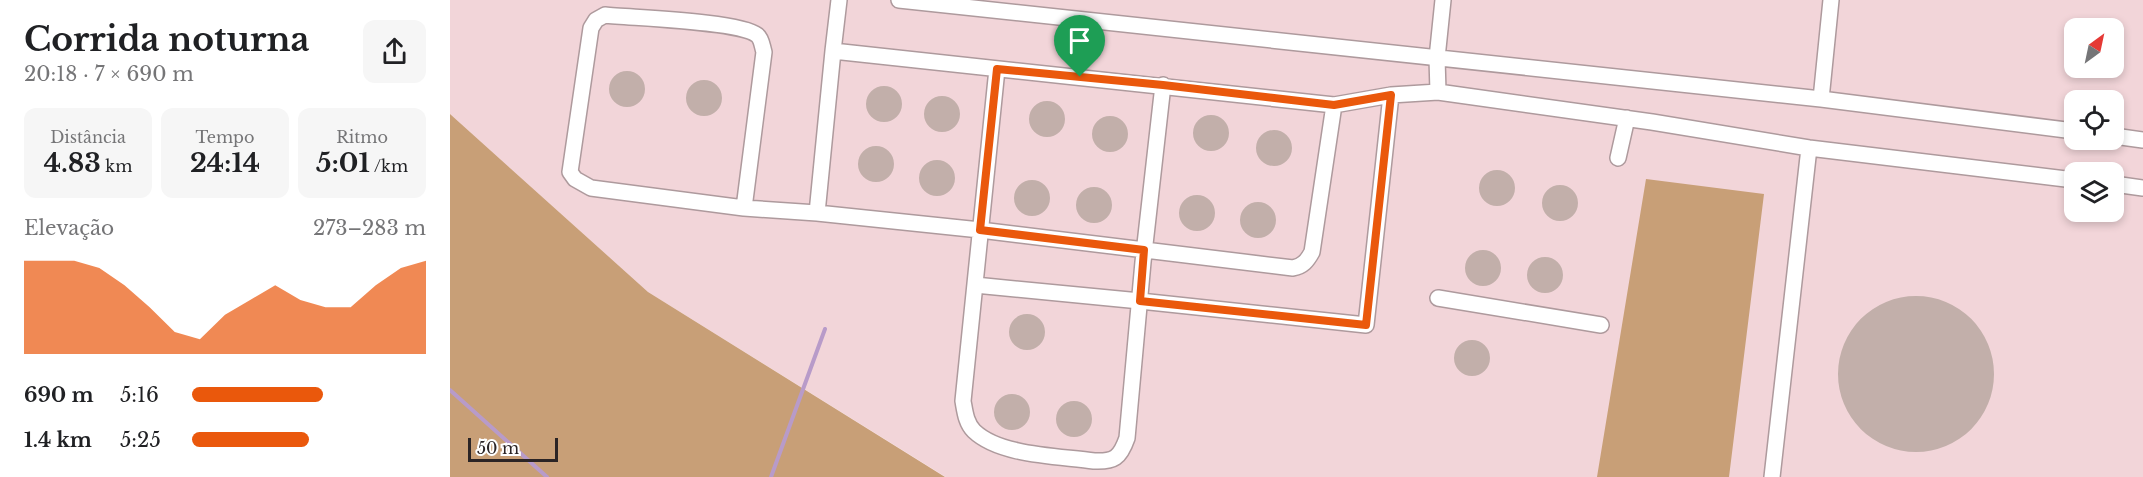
<!DOCTYPE html>
<html lang="pt">
<meta charset="utf-8">
<style>
body{margin:0;font-family:"Libre Baskerville",serif;background:#f6f6f6;color:#202124;height:100vh;display:flex;flex-direction:column;font-size:22px;white-space:nowrap}
*{box-sizing:border-box;margin:0}
p{font-size:20px;color:#757577}
.icon{flex:none;width:33px;height:33px;fill:none;stroke:currentColor;stroke-width:2;stroke-linecap:round;stroke-linejoin:round}
.map{position:relative;flex:1;overflow:hidden}
.details{display:flex;flex-direction:column;background:#fff;width:450px}
.details>*{flex:none}
.needle{width:39px;rotate:33deg}
.tools{position:absolute;left:1614px;top:18px;display:grid;gap:12px}
.tools a{display:grid;place-items:center;width:60px;height:60px;border-radius:12px;background:#fff;box-shadow:0 3px 9px #0003;font-size:30px}
.scale{position:absolute;left:18px;bottom:15px;width:90px;box-sizing:border-box;padding-left:6px;border:3px solid #2b2425;border-top:0;font-size:16px;line-height:21px;white-space:nowrap;color:#2b2425;-webkit-text-stroke:4px #fff;paint-order:stroke}
.pin{position:absolute;display:grid;place-items:center;width:51px;height:51px;color:#fff;margin:-62px -26px;border-radius:50% 50% 50% 0;rotate:-45deg;box-shadow:0 0 6px #0007}
.pin .icon{rotate:45deg}
.round{display:grid;place-items:center;flex:none;width:63px;height:63px;border-radius:12px;background:#f6f6f6}
.summary{display:flex;align-items:center;justify-content:space-between;height:102px;padding:0 24px}
h1{font-size:33px;font-weight:800;line-height:45px}
.metrics{display:grid;grid-template-columns:repeat(3,1fr);gap:9px;height:102px;padding:6px 24px}
.metrics div{display:grid;align-content:center;border-radius:12px;background:#f6f6f6;text-align:center}
.metrics b{font-size:26px;font-weight:800}
.metrics small{font-size:16px;font-weight:400}
.metrics p{font-size:16px}
.chart{height:168px;padding:12px 24px}
.chart p{display:flex;justify-content:space-between}
.chart svg{width:100%;height:108px;margin-top:6px;fill:#ea580c;opacity:.7}
ul{padding:0 24px;list-style:none;font-size:20px}
li{display:grid;grid-template-columns:96px 72px 1fr;align-items:center;height:45px}
li i{height:15px;border-radius:8px;background:#ea580c}
main{display:flex;flex:1;min-height:0}
.map>svg:first-child{display:block}
.built{fill:#f2d5d9;fill-rule:evenodd}
.forest{fill:#c89f77}
.lines{fill:none;stroke-linecap:round;stroke-linejoin:round}
.stream{stroke:#b89bc9;stroke-width:4}
.building{fill:#c2afaa}
.minor-casing{stroke:#ae9a9d;stroke-width:18}
.minor{stroke:#fff;stroke-width:15}
.route-casing{stroke:#fff;stroke-width:12}
.route{stroke:#ea580c;stroke-width:8}
</style>
<main>
<section class="details">
<div class="summary"><div><h1>Corrida noturna</h1><p>20:18 · 7 × 690 m</p></div><a class="round"><svg class="icon" aria-label="share" viewBox="0 0 24 24"><path d="M12 15V3M7 8l5-5 5 5M5 13v7h14v-7"/></svg></a></div>
<div class="metrics">
<div><p>Distância</p><b>4.83<small> km</small></b></div>
<div><p>Tempo</p><b>24:14</b></div>
<div><p>Ritmo</p><b>5:01<small> /km</small></b></div>
</div>
<div class="chart"><p><span>Elevação</span>273–283 m</p>
<svg viewBox="0 0 160 44" preserveAspectRatio="none"><path d="M0 44V6L10 6L20 6L30 9L40 16L50 25L60 35L70 38L80 28L90 22L100 16L110 22L120 25L130 25L140 16L150 9L160 6V44z"/></svg>
</div>
<ul>
<li><b>690 m</b>5:16<i style="width:56%"></i></li>
<li><b>1.4 km</b>5:25<i style="width:50%"></i></li>
</ul>
</section>
<div class="map">
<svg width="1693" height="477" viewBox="0 0 1693 477">
<rect width="100%" height="100%" fill="#f8e4e6"/>
<path class="built" d="M0,0H1693V477H496L198,292L0,114ZM1624,28H1664V68H1624ZM1624,100H1664V140H1624ZM1624,172H1664V212H1624Z"/>
<path class="forest" d="M0,114L198,292L495,477H0Z
M1196,179L1314,194L1279,477H1147Z"/>
<g class="lines">
<path class="stream" d="M0,390L97,477
M321,477L375,329"/>
</g>
<path class="building" d="M159 89a18 18 0 1 1 36 0a18 18 0 1 1-36 0Z
M236 98a18 18 0 1 1 36 0a18 18 0 1 1-36 0Z
M416 104a18 18 0 1 1 36 0a18 18 0 1 1-36 0Z
M474 114a18 18 0 1 1 36 0a18 18 0 1 1-36 0Z
M579 119a18 18 0 1 1 36 0a18 18 0 1 1-36 0Z
M743 133a18 18 0 1 1 36 0a18 18 0 1 1-36 0Z
M642 134a18 18 0 1 1 36 0a18 18 0 1 1-36 0Z
M806 148a18 18 0 1 1 36 0a18 18 0 1 1-36 0Z
M408 164a18 18 0 1 1 36 0a18 18 0 1 1-36 0Z
M469 178a18 18 0 1 1 36 0a18 18 0 1 1-36 0Z
M1029 188a18 18 0 1 1 36 0a18 18 0 1 1-36 0Z
M564 198a18 18 0 1 1 36 0a18 18 0 1 1-36 0Z
M1092 203a18 18 0 1 1 36 0a18 18 0 1 1-36 0Z
M626 205a18 18 0 1 1 36 0a18 18 0 1 1-36 0Z
M729 213a18 18 0 1 1 36 0a18 18 0 1 1-36 0Z
M790 220a18 18 0 1 1 36 0a18 18 0 1 1-36 0Z
M1015 268a18 18 0 1 1 36 0a18 18 0 1 1-36 0Z
M1077 275a18 18 0 1 1 36 0a18 18 0 1 1-36 0Z
M1388 374a78 78 0 1 1 156 0a78 78 0 1 1-156 0Z
M559 332a18 18 0 1 1 36 0a18 18 0 1 1-36 0Z
M1004 358a18 18 0 1 1 36 0a18 18 0 1 1-36 0Z
M544 412a18 18 0 1 1 36 0a18 18 0 1 1-36 0Z
M606 419a18 18 0 1 1 36 0a18 18 0 1 1-36 0Z"/>
<g class="lines">
<defs>
<path id="minor" d="M449,0L1371,99L1624,131
M547,69L513,401C515,412 516,423 524,431C550,456 609,456 644,461C664,462 670,458 677,438L693,262L713,85
M988,92L987,58L993,0
M1371,99L1381,0
M884,105L941,95L988,92L1202,122L1359,148L1624,180
M1664,136L1693,140
M1168,158L1177,118
M1664,184L1693,188
M294,208L314,52C312,46 312,39 307,35C289,21 182,18 155,15L146,20L141,28L120,172L125,179L141,188L294,208L367,213L530,230L843,268C853,266 857,261 862,252L884,105L383,51
M367,213L383,51L389,0
M525,285L690,301L916,325L941,95
M988,298L1151,325
M1322,477L1359,148"/>
</defs>
<use href="#minor" class="minor-casing"/>
<use href="#minor" class="minor"/>
</g>
<g class="lines">
<defs>
<path id="route" d="M547,69L713,85L884,105L941,95L916,325L690,301L694,250L530,230Z"/>
</defs>
<use href="#route" class="route-casing"/>
<use href="#route" class="route"/>
</g>
</svg>
<div class="tools">
<a><svg class="needle" viewBox="-14 -14 28 28"><path d="M0-13l5 13h-10z" fill="#e53935"/><path d="M0 13l5-13h-10z" fill="#757577"/></svg></a>
<a><svg class="icon" aria-label="locate" viewBox="0 0 24 24"><circle cx="12" cy="12" r="6"/><path d="M12 2v4M12 18v4M2 12h4M18 12h4"/></svg></a>
<a><svg class="icon" aria-label="layers" viewBox="0 0 24 24"><path d="M12 4l9 5-9 5-9-5zM3 14l9 5 9-5"/></svg></a>
</div>
<div class="scale">50 m</div>
<div class="pin" style="left:630px;top:77px;background:#1e9e55"><svg class="icon" aria-label="arrive" viewBox="0 0 24 24"><path d="M6 21V4h12l-3 4 3 4H6"/></svg></div>
</div>
</main>
